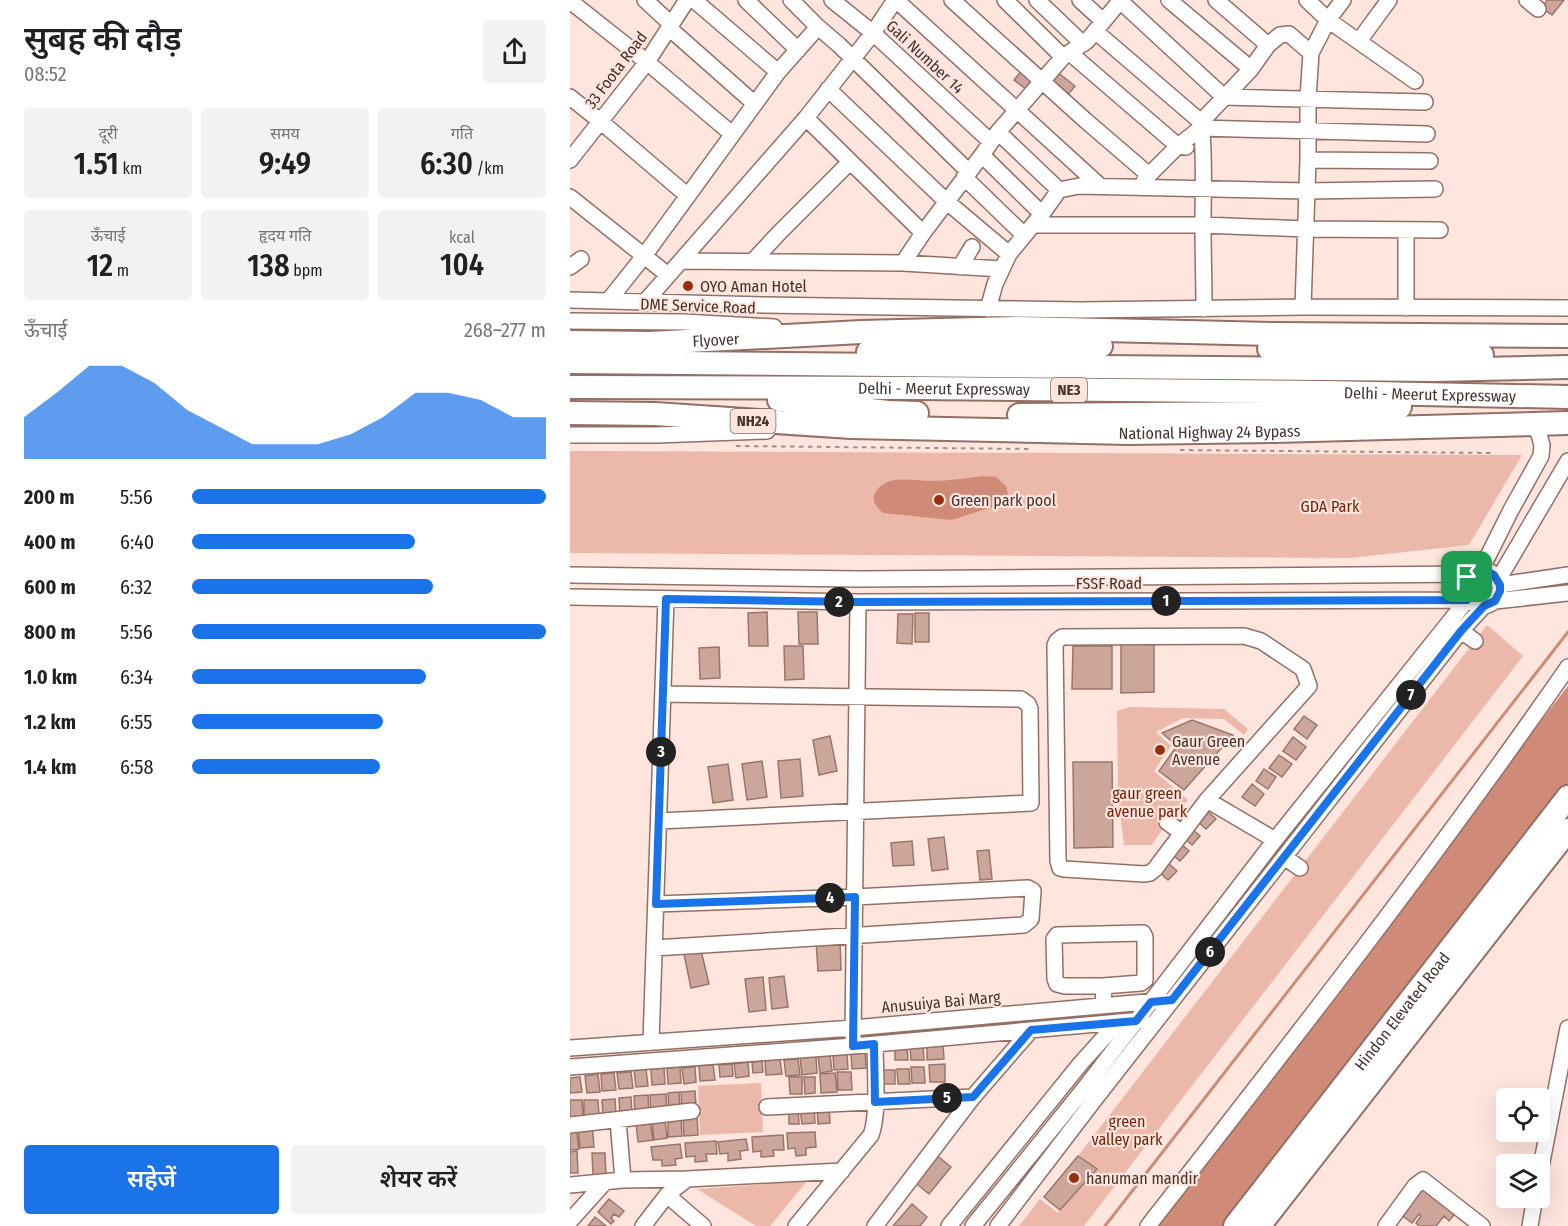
<!DOCTYPE html>
<html lang="hi">
<meta charset="utf-8">
<style>
body{margin:0;font-family:"Fira Sans Condensed","Noto Sans Devanagari",sans-serif;background:#f2f2f2;color:#202124;height:100vh;display:flex;flex-direction:column;font-size:22px;white-space:nowrap}
*{box-sizing:border-box;margin:0}
p{font-size:20px;color:#757577}
.icon{flex:none;width:33px;height:33px;fill:none;stroke:currentColor;stroke-width:2;stroke-linecap:round;stroke-linejoin:round}
.map{position:relative;flex:1;overflow:hidden}
.details{display:flex;flex-direction:column;background:#fff;width:570px}
.details>*{flex:none}
.buttons{position:absolute;left:926px;top:1088px;display:grid;gap:12px}
.buttons a{display:grid;place-items:center;width:54px;height:54px;border-radius:6px;background:#fff;box-shadow:0 6px 24px #0002;font-size:30px}
.pin{position:absolute;display:grid;place-items:center;width:51px;height:51px;color:#fff;margin:-26px;border-radius:12px;box-shadow:0 3px 9px #0006}
.km{position:absolute;width:30px;height:30px;margin:-15px;border-radius:50%;background:#222;color:#fff;font-size:16px;line-height:30px;text-align:center}
.round{display:grid;place-items:center;flex:none;width:63px;height:63px;border-radius:6px;background:#f2f2f2}
.summary{display:flex;align-items:center;justify-content:space-between;height:102px;padding:0 24px}
h1{font-size:33px;font-weight:600;line-height:45px}
.metrics{display:grid;grid-template-columns:repeat(3,1fr);gap:9px;height:102px;padding:6px 24px}
.metrics div{display:grid;align-content:center;border-radius:6px;background:#f2f2f2;text-align:center}
.metrics b{font-size:30px;font-weight:600}
.metrics small{font-size:16px;font-weight:400}
.metrics p{font-size:16px}
.chart{height:168px;padding:12px 24px}
.chart p{display:flex;justify-content:space-between}
.chart svg{width:100%;height:108px;margin-top:6px;fill:#1a73e8;opacity:.7}
.cta{display:flex;gap:12px;margin-top:auto;padding:12px 24px}
.cta a{flex:1;height:69px;border-radius:6px;background:#1a73e8;color:#fff;font-size:24px;font-weight:600;line-height:69px;text-align:center}
.cta a+a{background:#f2f2f2;color:#202124}
ul{padding:0 24px;list-style:none;font-size:20px}
li{display:grid;grid-template-columns:96px 72px 1fr;align-items:center;height:45px}
li i{height:15px;border-radius:8px;background:#1a73e8}
main{display:flex;flex:1;min-height:0}
.map>svg:first-child{display:block}
.green{fill:#ebb8a9}
.water{fill:#d08b78}
.lines{fill:none;stroke-linecap:round;stroke-linejoin:round}
.stream{stroke:#d08b78;stroke-width:3}
.building{fill:#cca69b;stroke:#99756b;stroke-width:1.5}
.minor-casing{stroke:#936f65;stroke-width:18}
.highway-casing{stroke:#936f65;stroke-width:26}
.path{stroke:#a28e88;stroke-width:2;stroke-dasharray:4.5 4.5;stroke-linecap:butt}
.minor{stroke:#fff;stroke-width:15}
.highway{stroke:#fff;stroke-width:22}
.route-casing{stroke:#fff;stroke-width:12}
.route{stroke:#1a73e8;stroke-width:8}
.poi-dot{fill:#962f0d;stroke:#fee5de;stroke-width:2}
.labels{text-anchor:middle;dominant-baseline:central;stroke-width:4.5;stroke-linejoin:round;paint-order:stroke}
.shield{fill:#fee5de;stroke:#7c6964;stroke-width:1.5}
.shield-label{font-size:15px;font-weight:bold;fill:#44342f}
.street-label{font-size:16px;fill:#44342f;stroke:#fee5de}
.poi-label{font-size:16px;fill:#44342f;stroke:#fee5de;text-anchor:start}
.park-label{font-size:16px;fill:#711f05;stroke:#fee5de}
</style>
<main>
<section class="details">
<div class="summary"><div><h1>सुबह की दौड़</h1><p>08:52</p></div><a class="round"><svg class="icon" aria-label="share" viewBox="0 0 24 24"><path d="M12 15V3M7 8l5-5 5 5M5 13v7h14v-7"/></svg></a></div>
<div class="metrics">
<div><p>दूरी</p><b>1.51<small> km</small></b></div>
<div><p>समय</p><b>9:49</b></div>
<div><p>गति</p><b>6:30<small> /km</small></b></div>
</div>
<div class="metrics">
<div><p>ऊँचाई</p><b>12<small> m</small></b></div>
<div><p>हृदय गति</p><b>138<small> bpm</small></b></div>
<div><p>kcal</p><b>104</b></div>
</div>
<div class="chart"><p><span>ऊँचाई</span>268–277 m</p>
<svg viewBox="0 0 160 44" preserveAspectRatio="none"><path d="M0 44V27L10 17L20 6L30 6L40 13L50 24L60 31L70 38L80 38L90 38L100 34L110 27L120 17L130 17L140 20L150 27L160 27V44z"/></svg>
</div>
<ul>
<li><b>200 m</b>5:56<i style="width:100%"></i></li>
<li><b>400 m</b>6:40<i style="width:63%"></i></li>
<li><b>600 m</b>6:32<i style="width:68%"></i></li>
<li><b>800 m</b>5:56<i style="width:100%"></i></li>
<li><b>1.0 km</b>6:34<i style="width:66%"></i></li>
<li><b>1.2 km</b>6:55<i style="width:54%"></i></li>
<li><b>1.4 km</b>6:58<i style="width:53%"></i></li>
</ul>
<div class="cta"><a>सहेजें</a><a>शेयर करें</a></div>
</section>
<div class="map">
<svg width="998" height="1226" viewBox="0 0 998 1226">
<rect width="100%" height="100%" fill="#fee5de"/>
<path class="green" d="M0,451L952,455L899,545L780,558L0,553Z
M917,625L953,656L514,1226H449L470,1199L488,1213L527,1169L508,1156Z
M559,707L654,709L678,729L674,735L654,719L613,718L586,732L601,746L584,771L618,800L597,822L582,845H554L548,796L547,711Z
M191,1083L193,1132L130,1135L128,1086Z
M237,1181L200,1226H186L127,1189Z"/>
<path class="water" d="M413,476L426,477L436,486L438,495L432,502L422,507L382,520L313,513C307,507 301,502 305,493C316,473 343,481 362,481C379,481 396,478 413,476Z
M998,686V806L674,1226H585L815,921Z"/>
<g class="lines">
<path class="stream" d="M535,1226L998,632"/>
</g>
<path class="building" d="M977,0H994L982,15L972,8Z
M452,70L464,80L456,89L444,80Z
M486,71L505,86L495,98L476,83Z
M197,612L198,646H179L178,613Z
M228,612H247L248,644H229Z
M345,613H359V642H345Z
M328,614H343L342,644L327,643Z
M584,643V692L551,693V644Z
M214,646H233L234,679L215,680Z
M503,646H542V689H502Z
M149,647L150,678L130,679L129,648Z
M734,716L747,725L737,739L724,729Z
M622,720L663,735L614,790L589,771L607,746L592,733Z
M260,736L267,771L249,775L243,740Z
M723,737L736,747L726,760L713,751Z
M709,755L722,764L712,777L699,768Z
M230,759L233,796L211,798L208,761Z
M192,761L197,797L177,800L172,764Z
M503,762H542L543,847L504,848Z
M158,764L163,800L143,803L138,767Z
M694,769L706,777L698,789L686,781Z
M682,784L694,794L685,806L672,797Z
M635,809L646,819L636,829L626,820Z
M620,827L630,836L622,845L612,836Z
M374,837L378,869L362,871L358,839Z
M342,841L344,865L323,866L321,843Z
M609,842L619,851L610,861L599,852Z
M419,850L422,879L410,880L407,851Z
M596,861L607,871L598,880L588,871Z
M270,940L271,970L248,971L246,941Z
M130,946L139,984L121,988L113,949Z
M214,976L218,1007L202,1009L199,978Z
M193,977L196,1010L179,1012L175,979Z
M373,1044L374,1059L357,1060V1045Z
M340,1046H353L354,1060H341Z
M337,1047L338,1060H325V1048Z
M295,1052L296,1068L282,1069L281,1053Z
M277,1054L278,1069L264,1070L263,1055Z
M260,1055L262,1071L250,1073L248,1056Z
M246,1056L247,1073L232,1075L230,1057Z
M210,1059L212,1074L196,1075L195,1061Z
M228,1059L230,1075L216,1076L214,1060Z
M192,1061L193,1072L183,1073L182,1062Z
M178,1062L179,1076L166,1078L164,1064Z
M143,1064L145,1080L130,1081L129,1066Z
M162,1064L163,1076L150,1077L149,1065Z
M375,1064V1082H360L359,1065Z
M110,1067L111,1083L98,1084L97,1068Z
M125,1067L126,1082L114,1084L112,1068Z
M341,1067H354L355,1083H342Z
M94,1068L95,1084L82,1085L81,1069Z
M76,1069L78,1086L66,1087L64,1070Z
M327,1069H339L340,1084H328Z
M310,1070H325V1084H311Z
M61,1072L63,1088L49,1089L47,1073Z
M267,1072H281L282,1090H268Z
M44,1073L46,1090L32,1091L31,1074Z
M265,1073L267,1092L251,1093L250,1074Z
M28,1074L30,1092L17,1093L15,1076Z
M10,1077L12,1092L0,1093V1078Z
M219,1077H232V1094H220Z
M234,1077H245V1093L235,1094Z
M125,1091L126,1107L112,1109L111,1092Z
M109,1092L110,1109L99,1110L98,1093Z
M96,1094L97,1111L81,1112L80,1095Z
M78,1095L79,1113L65,1114L64,1096Z
M61,1097L62,1114L50,1115L49,1098Z
M45,1099L46,1116H33L32,1100Z
M0,1100H12L13,1117L0,1118Z
M14,1100H28L29,1116H14Z
M259,1105L260,1123L248,1124L247,1106Z
M228,1107L229,1124H219V1108Z
M244,1107L245,1123L232,1124L230,1108Z
M127,1115L128,1135L114,1136L113,1116Z
M111,1119L112,1136L98,1137V1120Z
M95,1120L97,1138L84,1140L82,1121Z
M80,1121L83,1140L68,1142L66,1122Z
M22,1124L24,1147L10,1148L8,1126Z
M6,1127L9,1149L0,1150V1128Z
M245,1132L246,1147L236,1148V1155L226,1156L225,1148L218,1149L217,1133Z
M213,1135L214,1150H203L204,1156L191,1157V1151L183,1152L182,1137Z
M176,1139L178,1150L170,1151L171,1159L158,1161V1153L150,1154L148,1142Z
M146,1141L147,1154H136L137,1161L125,1162V1156L116,1157L115,1143Z
M110,1144L112,1158L105,1159L106,1165L92,1166V1160H83L81,1147Z
M7,1151L8,1173H0V1152Z
M22,1153H35L36,1175H23Z
M364,1153L381,1167L359,1194L342,1180Z
M508,1156L527,1169L490,1210L474,1197Z
M853,1182L888,1210L879,1221L874,1216L866,1226H849L846,1223L851,1216L849,1214L842,1223L829,1213Z
M39,1199L54,1211L49,1217L44,1214L41,1218L44,1221L41,1224L28,1212Z
M342,1204L357,1217L350,1226H323Z
M25,1217L36,1226H18Z"/>
<g class="lines">
<defs>
<path id="minor" d="M75,0L101,24
M124,0L208,72
M176,0L228,50
M221,0L248,27L269,45L399,172
M262,0L303,33L421,142
M326,0L530,186
M382,0L515,120L579,175
M435,0L493,57
M467,0L513,44
M510,0L533,21
M549,0L654,97L855,102
M599,0L681,69
M737,0L758,20L845,81
M957,0L968,9
M0,1L77,62L162,134
M99,28L185,104
M525,31L631,122C635,157 633,190 633,225C633,253 634,281 634,309
M789,41L819,0
M698,45L710,35L719,34L741,53
M500,53L608,146L631,128L857,134
M258,89L376,201L439,254
M0,97L30,121L118,196
M236,118L353,233
M631,122L681,69L698,45L646,0
M428,132L489,190
M412,155L472,214
M0,160L77,62L117,0
M738,160L860,161
M394,177L454,235
M574,181L579,175L608,146L616,147
M0,197L98,275
M463,225H633L736,229L870,230
M111,261L333,263L432,269
M183,261L209,233L280,162
M333,263L353,233L412,155L428,132L493,57L517,41L551,0
M0,267L11,259
M390,267L402,247
M0,300L194,305L511,310L733,307L998,308
M39,300L74,256L208,72L248,27
M74,303L236,118L303,33L325,0
M733,307L738,160V98L741,53L758,20L773,0
M836,308V230
M418,309L425,284L439,254L472,214L489,190L509,186L737,191L865,189
M0,321L114,322L204,327
M0,435H87L197,431
M894 588a18 18 0 1 1 36 0a18 18 0 1 1-36 0Z
M911,570L941,510L971,456L972,445L968,431L955,423
M0,575L289,579L901,574
M928,580L998,461
M930,585L998,575
M0,597L288,602L897,600
M925,601L998,593
M891,631L905,641
M674,636L691,641L733,669L739,686L637,800L585,869L580,873L574,874L494,869L490,868L488,861L485,645L487,641L492,637Z
M637,800L705,840
M89,821L461,803L460,709L458,704L451,699L93,694
M597,822L612,833
M714,857L730,868
M84,948L454,925L461,919L463,891L458,888L285,897L86,904
M533,986H495L487,984L485,979L484,939L487,935L573,933L575,937V980L571,983L533,986L534,1006
M283,1037L288,602
M81,1042L96,599
M0,1048L283,1028L587,1001
M0,1067L283,1046L572,1020
M197,1107L403,1097
M48,1120L53,1180
M0,1125L122,1111
M969,1177L998,1028
M0,1185L53,1180L117,1179L272,1171
M97,1195L133,1226
M0,1221L35,1182
M73,1226L97,1195L117,1179
M226,1226L301,1135C309,1115 305,1067 305,1044
M305,1226L403,1097L461,1030
M379,1226L511,1063L548,1022
M403,1226L514,1089L705,840L897,600
M428,1226L525,1099L891,631L914,606
M578,1226C721,1043 865,859 998,667
M816,1226L845,1186L853,1180L912,1226
M960,1226L965,1197"/>
<g id="highway">
<path id="s1" d="M0,342L80,343L291,332L449,328L705,334L998,336"/>
<path d="M699,349L912,355"/>
<path d="M298,352C375,345 453,344 531,346"/>
<path d="M0,362L864,370L998,367"/>
<path id="s2" d="M0,387L346,388L756,392L998,397"/>
<path d="M209,400L318,412L347,413"/>
<path id="s3" d="M0,413L85,414L281,427L558,433L705,431L998,423"/>
<path d="M449,415L705,413L779,411L830,407"/>
<path id="s4" d="M665,1226L998,797"/>
<path d="M689,1226L998,830"/>
</g>
</defs>
<use href="#minor" class="minor-casing"/>
<use href="#highway" class="highway-casing"/>
<path class="path" d="M166,446L463,449
M610,450L922,453"/>
<use href="#minor" class="minor"/>
<use href="#highway" class="highway"/>
</g>
<g class="lines">
<defs>
<path id="route" d="M908,570H914L924,575L930,585V591L925,601L914,606L891,631L602,1000L581,1002L566,1021L461,1030L403,1097L305,1102L304,1044L283,1046L285,897L86,904L96,599L288,602L897,600C893,586 892,576 908,570Z"/>
</defs>
<use href="#route" class="route-casing"/>
<use href="#route" class="route"/>
</g>
<g class="poi-dot">
<circle cx="118" cy="286" r="6"/>
<circle cx="369" cy="500" r="6"/>
<circle cx="590" cy="750" r="6"/>
<circle cx="504" cy="1178" r="6"/>
</g>
<g class="labels">
<g class="shield">
<rect x="481" y="378" width="36" height="24" rx="4.5"/>
<rect x="160.5" y="409" width="45" height="24" rx="4.5"/>
</g>
<g class="shield-label">
<text x="499" y="390">NE3</text>
<text x="183" y="421">NH24</text>
</g>
<g class="street-label">
<text transform="translate(355 57) rotate(43)">Gali Number 14</text>
<text transform="translate(46 70) rotate(-53)">33 Foota Road</text>
<text transform="translate(128 306) rotate(2)">DME Service Road</text>
<text stroke="none"><textPath href="#s1" startOffset="146">Flyover</textPath></text>
<text stroke="none"><textPath href="#s2" startOffset="374">Delhi - Meerut Expressway</textPath></text>
<text stroke="none"><textPath href="#s2" startOffset="860">Delhi - Meerut Expressway</textPath></text>
<text stroke="none"><textPath href="#s3" startOffset="640">National Highway 24 Bypass</textPath></text>
<text x="539" y="583">FSSF Road</text>
<text transform="translate(371 1002) rotate(-5)">Anusuiya Bai Marg</text>
<text stroke="none"><textPath href="#s4" startOffset="272">Hindon Elevated Road</textPath></text>
</g>
<g class="poi-label">
<text x="130" y="286">OYO Aman Hotel</text>
<text x="381" y="500">Green park pool</text>
<text x="602" y="741">Gaur Green<tspan x="602" dy="18">Avenue</tspan></text>
<text x="516" y="1178">hanuman mandir</text>
</g>
<g class="park-label">
<text x="760" y="506">GDA Park</text>
<text x="577" y="793">gaur green<tspan x="577" dy="18">avenue park</tspan></text>
<text x="557" y="1121">green<tspan x="557" dy="18">valley park</tspan></text>
</g>
</g>
</svg>
<div class="buttons">
<a><svg class="icon" aria-label="locate" viewBox="0 0 24 24"><circle cx="12" cy="12" r="6"/><path d="M12 2v4M12 18v4M2 12h4M18 12h4"/></svg></a>
<a><svg class="icon" aria-label="layers" viewBox="0 0 24 24"><path d="M12 4l9 5-9 5-9-5zM3 14l9 5 9-5"/></svg></a>
</div>
<div class="pin" style="left:897px;top:577px;background:#1e9e55"><svg class="icon" aria-label="arrive" viewBox="0 0 24 24"><path d="M6 21V4h12l-3 4 3 4H6"/></svg></div>
<b class="km" style="left:596px;top:601px">1</b>
<b class="km" style="left:269px;top:602px">2</b>
<b class="km" style="left:91px;top:752px">3</b>
<b class="km" style="left:260px;top:898px">4</b>
<b class="km" style="left:377px;top:1098px">5</b>
<b class="km" style="left:640px;top:952px">6</b>
<b class="km" style="left:841px;top:695px">7</b>
</div>
</main>
